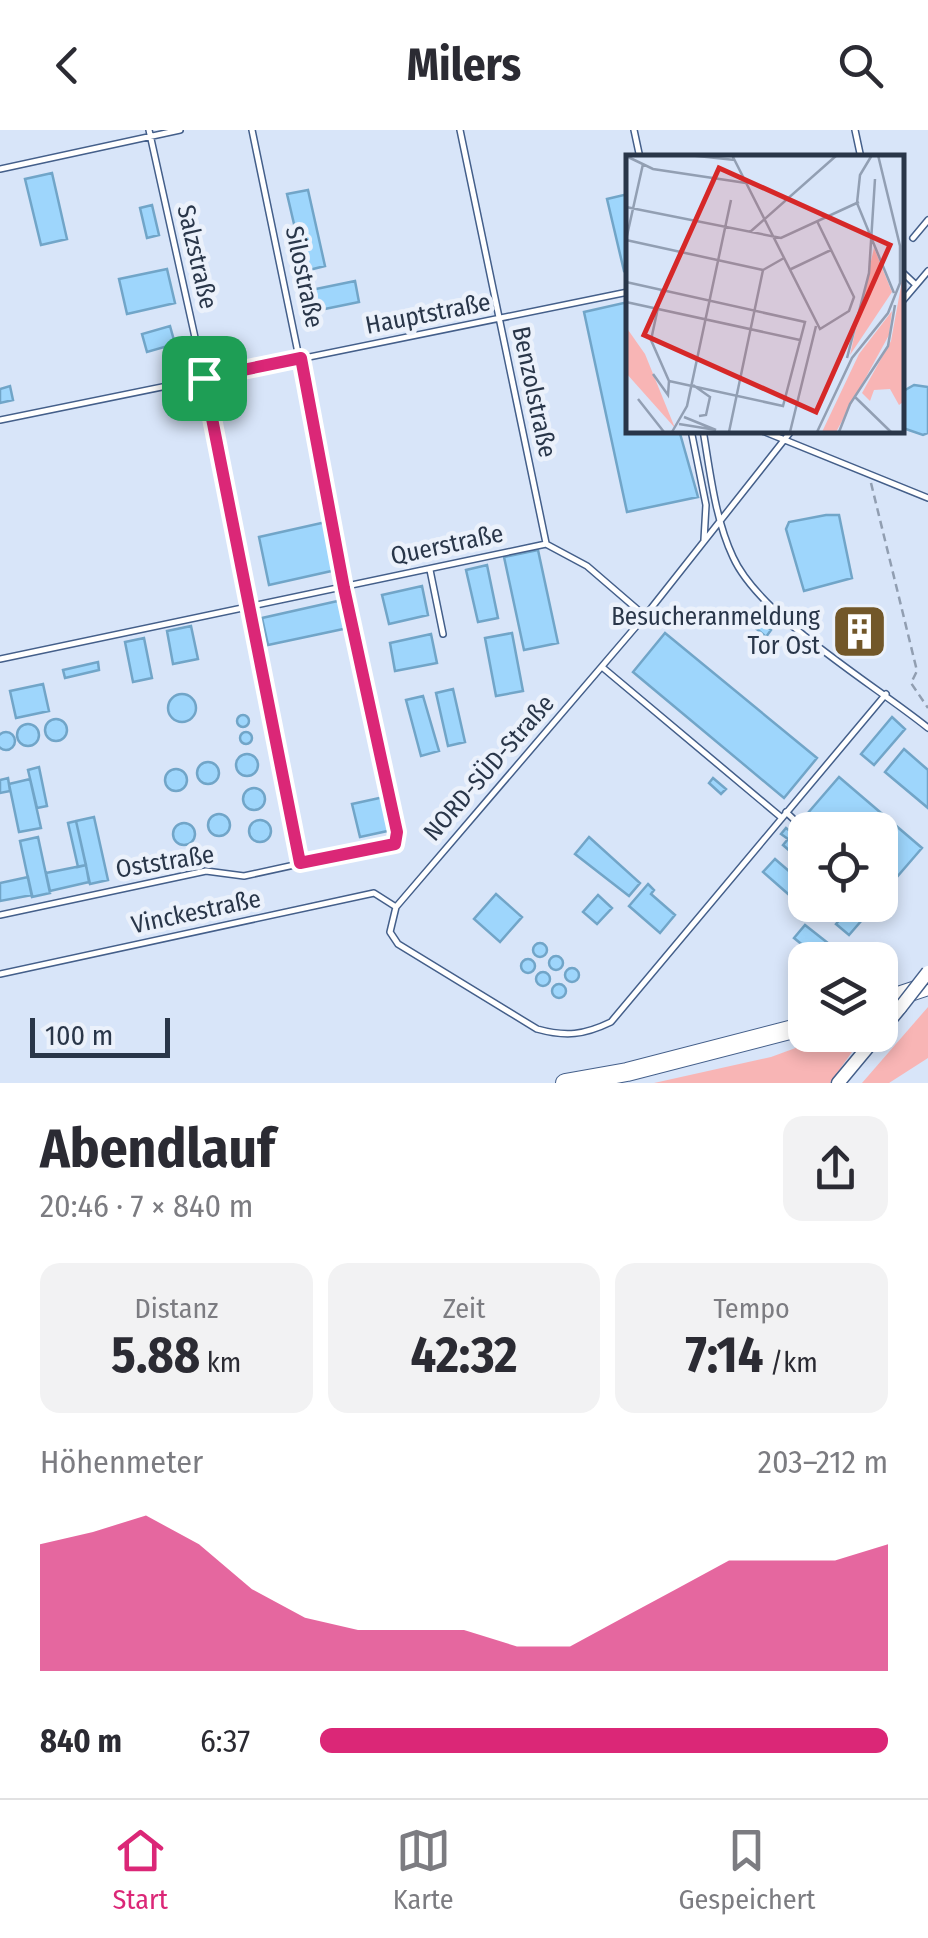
<!DOCTYPE html>
<html lang="de">
<meta charset="utf-8">
<style>
body{margin:0;font-family:"Fira Sans Condensed",sans-serif;background:#f2f2f3;color:#2b2b33;height:100vh;display:flex;flex-direction:column;font-size:38px;white-space:nowrap}
*{box-sizing:border-box;margin:0}
p{font-size:32px;color:#7c7c81}
.icon{flex:none;width:55px;height:55px;fill:none;stroke:currentColor;stroke-width:2;stroke-linecap:round;stroke-linejoin:round}
.map{position:relative;height:953px;overflow:hidden}
.sheet{display:flex;flex-direction:column;background:#fff;flex:1}
.sheet>*{flex:none}
.fabs{position:absolute;left:788px;top:682px;display:grid;gap:20px}
.fabs a{display:grid;place-items:center;width:110px;height:110px;border-radius:20px;background:#fff;box-shadow:0 5px 15px #0003;font-size:50px}
.scale{position:absolute;left:30px;bottom:25px;width:140px;box-sizing:border-box;padding-left:10px;border:5px solid #293649;border-top:0;font-size:28px;line-height:35px;white-space:nowrap;color:#293649;-webkit-text-stroke:8px #ebf1fb;paint-order:stroke}
.pin{position:absolute;display:grid;place-items:center;width:85px;height:85px;color:#fff;margin:-42px;border-radius:20px;box-shadow:0 5px 15px #0006}
.round{display:grid;place-items:center;flex:none;width:105px;height:105px;border-radius:20px;background:#f2f2f3}
.overview{display:flex;align-items:center;justify-content:space-between;height:170px;padding:0 40px}
h1{font-size:55px;font-weight:700;line-height:75px}
.metrics{display:grid;grid-template-columns:repeat(3,1fr);gap:15px;height:170px;padding:10px 40px}
.metrics div{display:grid;align-content:center;border-radius:20px;background:#f2f2f3;text-align:center}
.metrics b{font-size:50px;font-weight:700}
.metrics small{font-size:28px;font-weight:400}
.metrics p{font-size:28px}
.chart{height:280px;padding:20px 40px}
.chart p{display:flex;justify-content:space-between}
.chart svg{width:100%;height:180px;margin-top:10px;fill:#db2777;opacity:.7}
ul{padding:0 40px;list-style:none;font-size:32px}
li{display:grid;grid-template-columns:160px 120px 1fr;align-items:center;height:75px}
li i{height:25px;border-radius:12px;background:#db2777}
header{display:flex;justify-content:space-between;align-items:center;height:130px;padding:0 40px;background:#fff;font-size:45px;font-weight:700}
.dock{display:flex;justify-content:space-around;align-items:center;height:140px;border-top:2px solid #e1e1e2;background:#fff;font-size:28px;color:#7c7c81}
.dock a{display:grid;justify-items:center;gap:5px}
.dock .current{color:#db2777}
.map>svg:first-child{display:block}
.green{fill:#f8b5b5}
.building{fill:#9ed6fc;stroke:#71a5c8;stroke-width:2.5}
.lines{fill:none;stroke-linecap:round;stroke-linejoin:round}
.service-casing{stroke:#445f8a;stroke-width:8}
.tertiary-casing{stroke:#445f8a;stroke-width:15}
.motorway-casing{stroke:#445f8a;stroke-width:20}
.path{stroke:#919eb1;stroke-width:2.5;stroke-dasharray:8 5;stroke-linecap:butt}
.service{stroke:#fff;stroke-width:5}
.tertiary{stroke:#fff;stroke-width:12}
.motorway{stroke:#fff;stroke-width:18}
.tertiary-bridge-casing{stroke:#445f8a;stroke-width:15;stroke-linecap:butt}
.tertiary-bridge{stroke:#fff;stroke-width:12}
.route-casing{stroke:#fff;stroke-width:20}
.route{stroke:#db2777;stroke-width:12}
.labels{text-anchor:middle;dominant-baseline:central;stroke-width:9;stroke-linejoin:round;paint-order:stroke}
.street-label{font-size:25px;fill:#293649;stroke:#ebf1fb}
.poi-label{font-size:25px;fill:#293649;stroke:#ebf1fb;text-anchor:end}
.inset-road{fill:none;stroke:#929fb3;stroke-width:2.5}
.view{fill:#d62828;fill-opacity:0.15;stroke:#d62828;stroke-width:5}
.inset-edge{fill:none;stroke:#293649;stroke-width:5}
</style>
<header><svg class="icon" aria-label="back" viewBox="0 0 24 24"><path d="M15 5l-7 7 7 7"/></svg>Milers<svg class="icon" aria-label="search" viewBox="0 0 24 24"><circle cx="10" cy="10" r="6"/><path d="M15 15l6 6"/></svg></header>
<div class="map">
<svg width="928" height="953" viewBox="0 0 928 953">
<rect width="100%" height="100%" fill="#d8e5f9"/>
<path class="green" d="M928,877V928L889,953H862Z
M831,905H864L830,953H654L771,927Z"/>
<path class="building" d="M52,43L67,109L41,115L25,49Z
M308,60L325,136L305,141L287,64Z
M628,64V140L624,141L607,69Z
M152,75L159,105L147,108L140,78Z
M167,139L175,173L127,184L119,149Z
M355,151L359,172L315,181L311,160Z
M628,172V300H679L698,367L627,382L584,182Z
M170,196L175,214L147,222L142,204Z
M914,255L928,257V303L923,305L900,297V263Z
M10,256L13,270L0,273V259Z
M826,385H839L852,448L804,461L786,399L789,392Z
M326,392L336,440L269,455L259,407Z
M538,420L558,513L524,520L504,427Z
M487,435L498,488L478,492L466,440Z
M422,456L428,485L389,494L382,465Z
M342,470L348,498L268,515L262,488Z
M877,481L880,494L871,496L873,507L865,509L868,522L850,526L842,488Z
M755,487L771,500L766,507L750,493Z
M191,496L198,529L173,534L167,501Z
M512,503L523,561L496,566L485,508Z
M665,503L817,628L784,668L633,542Z
M431,504L437,533L395,541L390,513Z
M144,508L152,548L133,552L125,512Z
M98,532L99,540L65,548L63,540Z
M43,554L49,581L16,588L10,561Z
M453,559L465,612L448,616L436,563Z
M168 578a14 14 0 1 1 28 0a14 14 0 1 1-28 0Z
M423,566L439,621L421,626L406,570Z
M237 591a6 6 0 1 1 12 0a6 6 0 1 1-12 0Z
M892,587L905,599L874,635L861,624Z
M45 600a11 11 0 1 1 22 0a11 11 0 1 1-22 0Z
M17 605a11 11 0 1 1 22 0a11 11 0 1 1-22 0Z
M240 608a6 6 0 1 1 12 0a6 6 0 1 1-12 0Z
M-3 611a9 9 0 1 1 18 0a9 9 0 1 1-18 0Z
M904,619L928,640V678L885,642Z
M236 635a11 11 0 1 1 22 0a11 11 0 1 1-22 0Z
M197 643a11 11 0 1 1 22 0a11 11 0 1 1-22 0Z
M39,637L47,676L37,678L28,640Z
M165 650a11 11 0 1 1 22 0a11 11 0 1 1-22 0Z
M839,647L922,718L890,755L880,747V700H826L807,684Z
M8,648L10,661L0,663V650Z
M713,648L726,659L721,664L709,653Z
M30,649L41,698L19,702L9,654Z
M243 669a11 11 0 1 1 22 0a11 11 0 1 1-22 0Z
M384,667L392,700L360,707L352,674Z
M208 695a11 11 0 1 1 22 0a11 11 0 1 1-22 0Z
M94,687L108,750L90,754L76,691Z
M249 701a11 11 0 1 1 22 0a11 11 0 1 1-22 0Z
M76,691L86,735L78,737L68,693Z
M173 704a11 11 0 1 1 22 0a11 11 0 1 1-22 0Z
M786,698L805,712L799,729L783,715L788,709L781,704Z
M38,707L50,763L32,767L20,711Z
M589,707L640,753L629,766L575,724Z
M804,727L805,740L800,745L794,740Z
M775,729L805,755L795,770L763,742Z
M86,735L89,752L50,761L46,743Z
M28,747L32,765L0,771V753Z
M648,754L654,760L651,764L675,785L660,803L629,776Z
M496,764L522,787L500,812L474,789Z
M598,765L612,778L597,794L583,782Z
M852,775H875L849,805L836,794Z
M805,795L838,821L831,830H821L794,808Z
M533 820a7 7 0 1 1 14 0a7 7 0 1 1-14 0Z
M549 833a7 7 0 1 1 14 0a7 7 0 1 1-14 0Z
M521 836a7 7 0 1 1 14 0a7 7 0 1 1-14 0Z
M565 845a7 7 0 1 1 14 0a7 7 0 1 1-14 0Z
M536 849a7 7 0 1 1 14 0a7 7 0 1 1-14 0Z
M552 861a7 7 0 1 1 14 0a7 7 0 1 1-14 0Z"/>
<g class="lines">
<defs>
<path id="service" d="M149,0L204,248L300,733
M460,0L546,413
M634,0L640,28
M855,0L861,28
M0,39L180,0
M913,108L928,90
M900,140L916,155
M900,174L928,141
M0,290L628,162
M691,300L706,375L704,410
M703,300C710,341 715,389 733,427C760,487 875,555 928,598
M760,300L928,368
M792,300L645,486L396,777L390,802L398,814L537,899C566,907 584,905 611,892L886,564
M430,440L443,504
M0,529L546,414L587,436L645,486
M602,537L782,688
M786,682L805,700
M880,765L886,770
M0,785L206,741L244,746L395,713L397,702L252,0
M0,844L374,763L396,777"/>
<path id="tertiary" d="M880,902L900,878
M838,953L878,905"/>
<path id="motorway" d="M880,872L928,856
M565,953L627,942L805,896"/>
</defs>
<use href="#service" class="service-casing"/>
<use href="#tertiary" class="tertiary-casing"/>
<use href="#motorway" class="motorway-casing"/>
<path class="path" d="M871,353L917,541L911,553L928,578"/>
<use href="#service" class="service"/>
<use href="#tertiary" class="tertiary"/>
<use href="#motorway" class="motorway"/>
<defs>
<path id="tertiary-bridge" d="M900,878L928,842"/>
</defs>
<use href="#tertiary-bridge" class="tertiary-bridge-casing"/>
<use href="#tertiary-bridge" class="tertiary-bridge"/>
</g>
<g class="lines">
<defs>
<path id="route" d="M301,228L344,458L397,702L395,714L300,733L204,248Z"/>
</defs>
<use href="#route" class="route-casing"/>
<use href="#route" class="route"/>
</g>
<defs>
<symbol id="building-square" viewBox="-11 -11 22 22"><rect x="-9" y="-9" width="18" height="18" rx="4" fill="#725729" stroke="#ebf1fb"/><path d="M-4-6H4V6H1V3H-1V6H-4ZM-2.5-4.3h1.7v1.8h-1.7ZM.8-4.3h1.7v1.8H.8ZM-2.5-1h1.7V.8h-1.7ZM.8-1h1.7V.8H.8Z" fill="#fff"/></symbol>
</defs>
<g fill-rule="evenodd">
<use href="#building-square" x="828" y="470" width="63" height="63"/>
</g>
<g class="labels">
<g class="street-label">
<text transform="translate(197 127) rotate(77)">Salzstraße</text>
<text transform="translate(304 147) rotate(78)">Silostraße</text>
<text transform="translate(428 184) rotate(-11)">Hauptstraße</text>
<text transform="translate(534 262) rotate(78)">Benzolstraße</text>
<text transform="translate(447 415) rotate(-12)">Querstraße</text>
<text transform="translate(489 638) rotate(-49)">NORD-SÜD-Straße</text>
<text transform="translate(165 732) rotate(-9)">Oststraße</text>
<text transform="translate(196 782) rotate(-12)">Vinckestraße</text>
</g>
<g class="poi-label">
<text x="820" y="487">Besucheranmeldung<tspan x="820" dy="29">Tor Ost</tspan></text>
</g>
</g>
<g transform="translate(626 25)">
<rect width="278" height="278" fill="#d8e5f9"/>
<path d="M248,93L266,137L224,200ZM277,120V247L273,250L264,234L248,235L244,246L236,238L265,186ZM266,156L263,180L210,277H196L233,199ZM0,172L19,199L49,273L0,218Z" fill="#f8b5b5"/>
<path class="inset-road" d="M62,0L109,5M106,0L194,174L223,156L228,142L191,66M246,0L234,20L231,48L268,138M0,1L27,14L120,28M0,52L155,83L233,47M124,77L211,0M0,85L137,115M0,85L17,9M163,115L205,95M0,127L179,167L157,251L43,226M0,147L174,185M221,203L243,118L249,24M27,219L42,240L43,226L25,185L36,134M67,230L84,242L80,260L73,261M228,241L265,277M12,244L38,277M53,269L90,275L58,262M46,277L61,251L105,45M103,277L137,115L158,103M164,277L190,171M191,277L226,203L262,158L274,128V91L252,0M213,277L224,249L262,191L269,150"/>
<path class="view" d="M93,13L264,90L190,257L18,180Z"/>
<rect width="278" height="278" class="inset-edge"/>
</g>
</svg>
<div class="fabs">
<a><svg class="icon" aria-label="locate" viewBox="0 0 24 24"><circle cx="12" cy="12" r="6"/><path d="M12 2v4M12 18v4M2 12h4M18 12h4"/></svg></a>
<a><svg class="icon" aria-label="layers" viewBox="0 0 24 24"><path d="M12 4l9 5-9 5-9-5zM3 14l9 5 9-5"/></svg></a>
</div>
<div class="scale">100 m</div>
<div class="pin" style="left:204px;top:248px;background:#1e9e55"><svg class="icon" aria-label="arrive" viewBox="0 0 24 24"><path d="M6 21V4h12l-3 4 3 4H6"/></svg></div>
</div>
<section class="sheet">
<div class="overview"><div><h1>Abendlauf</h1><p>20:46 · 7 × 840 m</p></div><a class="round"><svg class="icon" aria-label="share" viewBox="0 0 24 24"><path d="M12 15V3M7 8l5-5 5 5M5 13v7h14v-7"/></svg></a></div>
<div class="metrics">
<div><p>Distanz</p><b>5.88<small> km</small></b></div>
<div><p>Zeit</p><b>42:32</b></div>
<div><p>Tempo</p><b>7:14<small> /km</small></b></div>
</div>
<div class="chart"><p><span>Höhenmeter</span>203–212 m</p>
<svg viewBox="0 0 160 44" preserveAspectRatio="none"><path d="M0 44V13L10 10L20 6L30 13L40 24L50 31L60 34L70 34L80 34L90 38L100 38L110 31L120 24L130 17L140 17L150 17L160 13V44z"/></svg>
</div>
<ul>
<li><b>840 m</b>6:37<i style="width:100%"></i></li>
</ul>
</section>
<nav class="dock">
<a class="current"><svg class="icon" aria-label="home" viewBox="0 0 24 24"><path d="M3 11l9-7 9 7M6 9v11h12V9"/></svg>Start</a>
<a><svg class="icon" aria-label="map" viewBox="0 0 24 24"><path d="M3 6l6-2 6 2 6-2v14l-6 2-6-2-6 2zM9 4v14M15 6v14"/></svg>Karte</a>
<a><svg class="icon" aria-label="saved" viewBox="0 0 24 24"><path d="M7 4h10v16l-5-4-5 4z"/></svg>Gespeichert</a>
</nav>
